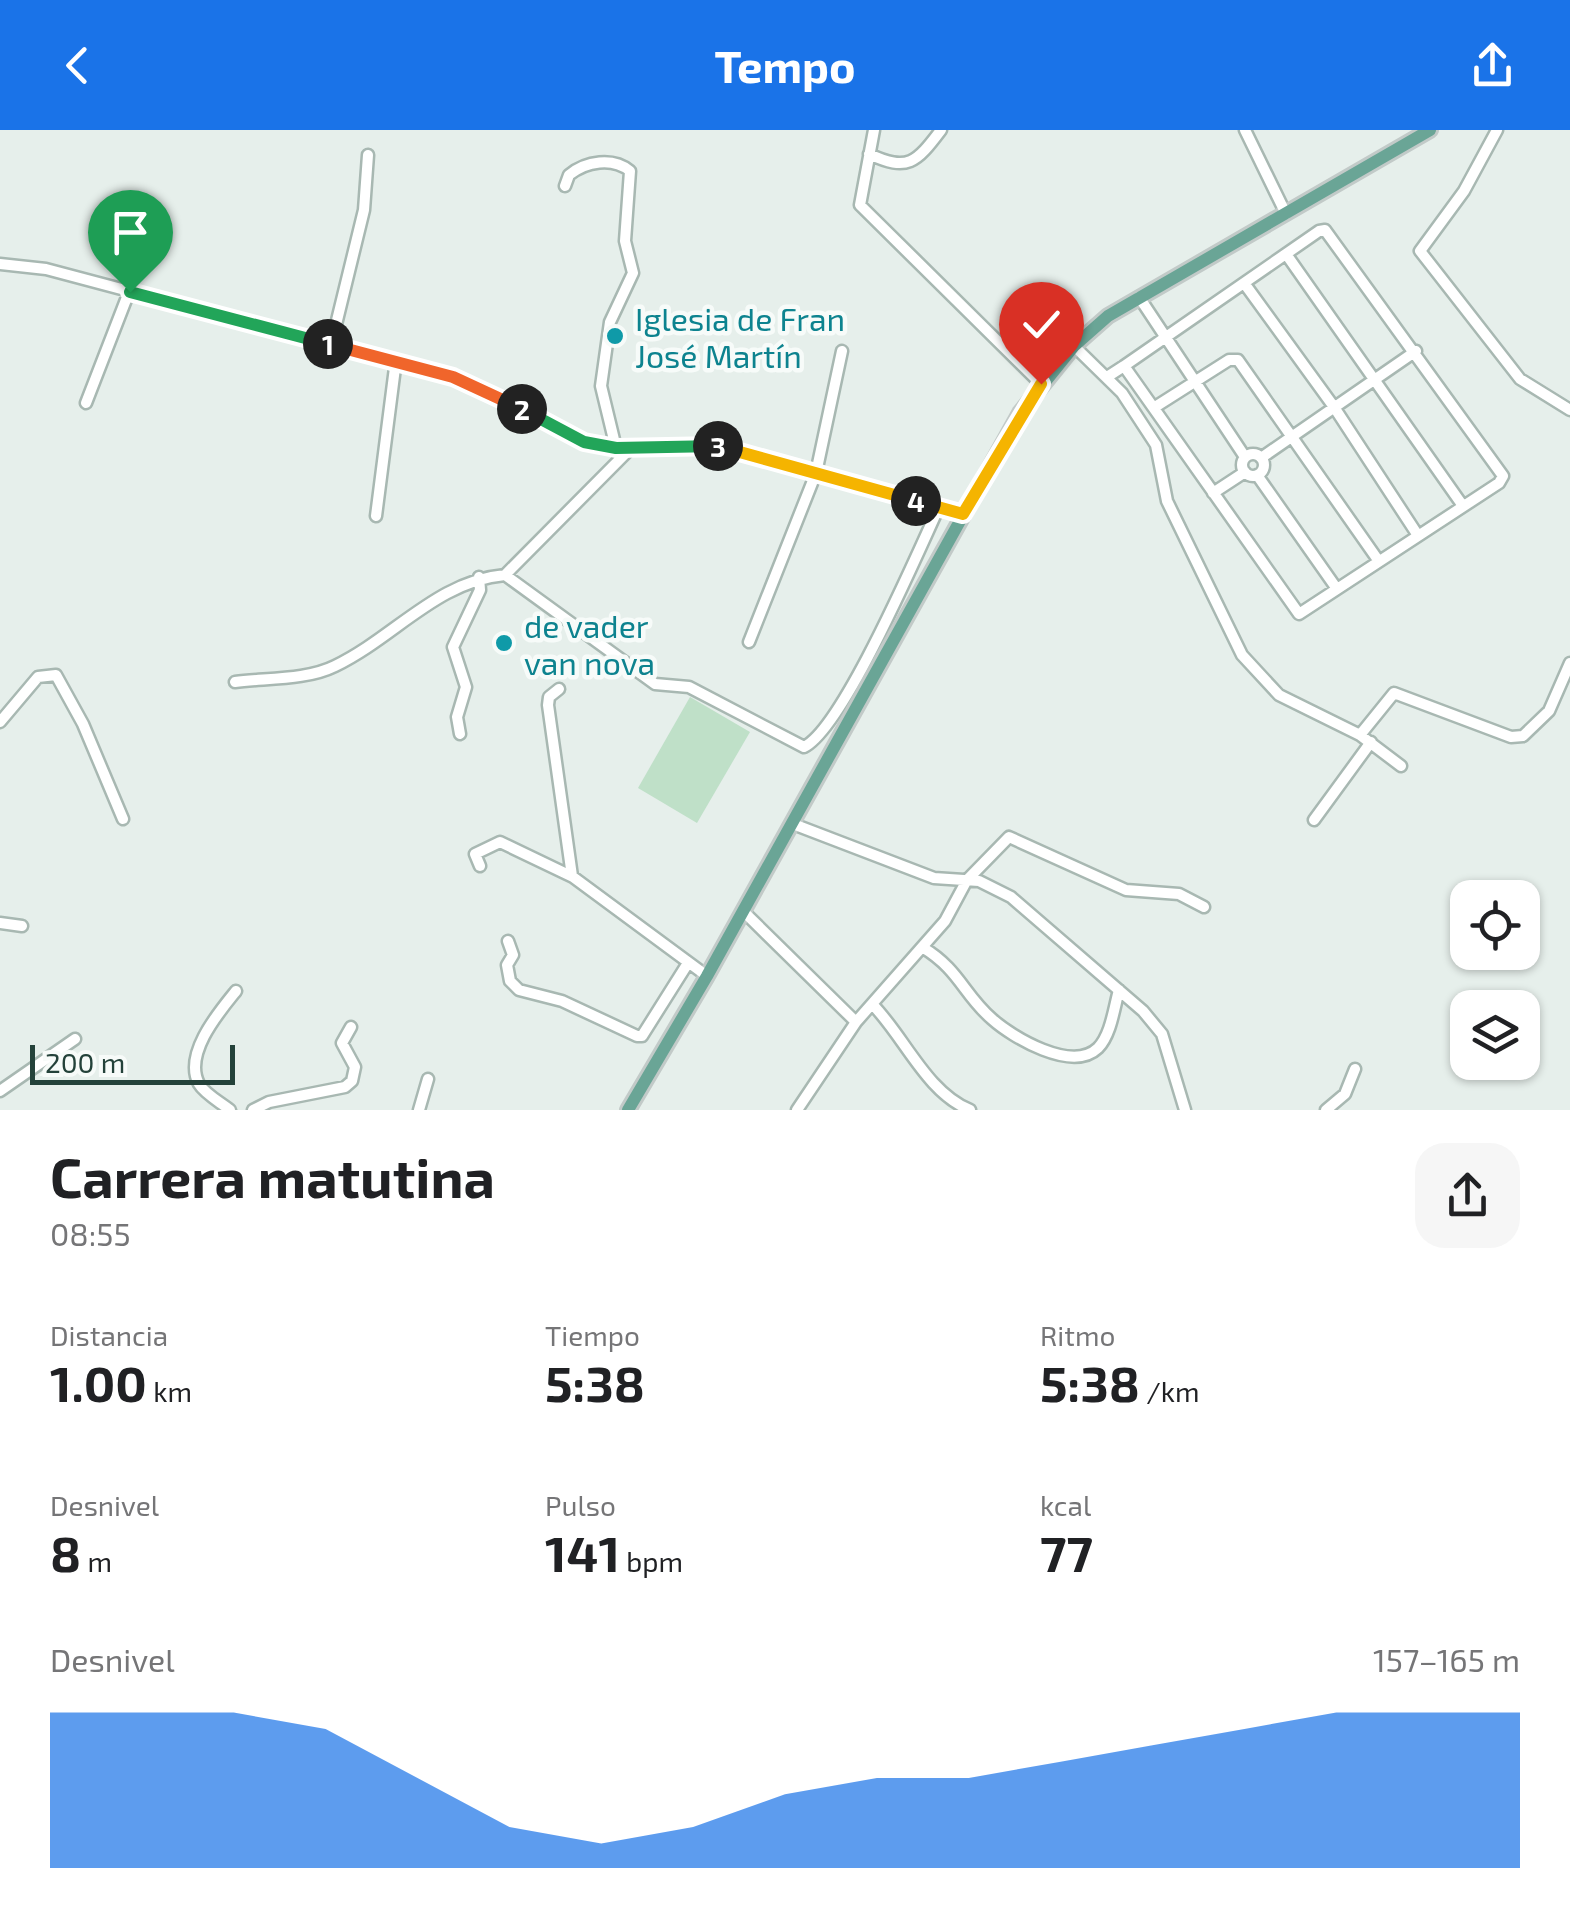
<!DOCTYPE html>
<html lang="es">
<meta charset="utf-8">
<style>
body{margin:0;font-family:"Exo 2",sans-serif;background:#f6f6f6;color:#202124;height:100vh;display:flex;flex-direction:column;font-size:38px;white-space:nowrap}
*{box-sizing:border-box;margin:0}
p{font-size:32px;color:#757577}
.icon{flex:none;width:55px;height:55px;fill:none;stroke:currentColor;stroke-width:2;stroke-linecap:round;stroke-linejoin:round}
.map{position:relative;height:980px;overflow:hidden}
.panel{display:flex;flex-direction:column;background:#fff;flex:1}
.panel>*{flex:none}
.buttons{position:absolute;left:1450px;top:750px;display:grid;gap:20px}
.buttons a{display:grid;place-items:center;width:90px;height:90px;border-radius:20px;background:#fff;box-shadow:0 2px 8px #0004;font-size:50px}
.scale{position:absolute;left:30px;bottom:25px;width:205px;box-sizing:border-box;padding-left:10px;border:5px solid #24423a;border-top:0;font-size:28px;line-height:35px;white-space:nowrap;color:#24423a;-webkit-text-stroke:8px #f7fbf9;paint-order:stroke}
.pin{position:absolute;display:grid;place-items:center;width:85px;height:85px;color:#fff;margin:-102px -42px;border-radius:50% 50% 50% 0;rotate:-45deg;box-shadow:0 0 10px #0007}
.pin .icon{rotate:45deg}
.km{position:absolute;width:50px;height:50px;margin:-25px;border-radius:50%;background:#222;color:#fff;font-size:28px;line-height:50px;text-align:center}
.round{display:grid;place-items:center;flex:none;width:105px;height:105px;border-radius:30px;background:#f6f6f6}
.headline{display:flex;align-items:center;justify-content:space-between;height:170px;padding:0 50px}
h1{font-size:55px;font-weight:700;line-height:75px}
.figures{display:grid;grid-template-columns:repeat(3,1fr);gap:15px;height:170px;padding:10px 50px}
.figures div{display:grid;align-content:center}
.figures b{font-size:50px;font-weight:700}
.figures small{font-size:28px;font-weight:400}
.figures p{font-size:28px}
.chart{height:280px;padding:20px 50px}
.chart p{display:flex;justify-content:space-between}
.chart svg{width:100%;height:180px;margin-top:10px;fill:#1a73e8;opacity:.7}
header{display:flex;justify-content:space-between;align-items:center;height:130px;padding:0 50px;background:#1a73e8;color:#fff;font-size:45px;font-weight:700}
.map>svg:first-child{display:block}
.green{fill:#bfe0c8}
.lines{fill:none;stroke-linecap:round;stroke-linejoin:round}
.minor-casing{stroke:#a8b8b2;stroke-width:15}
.major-casing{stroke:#c2cac8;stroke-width:18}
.minor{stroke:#fff;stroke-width:10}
.major{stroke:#6aa596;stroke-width:12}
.split-1-casing{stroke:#fff;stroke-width:20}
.split-2-casing{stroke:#fff;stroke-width:20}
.split-3-casing{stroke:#fff;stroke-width:20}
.split-4-casing{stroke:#fff;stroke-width:20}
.split-5-casing{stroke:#fff;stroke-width:20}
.split-1{stroke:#22a559;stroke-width:12}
.split-2{stroke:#f0652b;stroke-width:12}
.split-3{stroke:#22a559;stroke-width:12}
.split-4{stroke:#f5b400;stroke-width:12}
.split-5{stroke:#f5b400;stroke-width:12}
.culture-dot{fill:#0f9aa8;stroke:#f7fbf9;stroke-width:4}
.labels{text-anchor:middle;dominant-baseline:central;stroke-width:9;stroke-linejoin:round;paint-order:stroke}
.culture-label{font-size:32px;fill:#0d838f;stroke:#f7fbf9;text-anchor:start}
</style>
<header><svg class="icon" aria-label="back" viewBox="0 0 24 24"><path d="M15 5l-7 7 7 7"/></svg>Tempo<svg class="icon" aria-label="share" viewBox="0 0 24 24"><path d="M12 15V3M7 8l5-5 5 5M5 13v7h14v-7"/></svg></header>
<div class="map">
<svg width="1570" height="980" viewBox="0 0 1570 980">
<rect width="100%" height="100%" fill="#e6efeb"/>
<path class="green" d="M690,567L750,602L697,693L638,658Z"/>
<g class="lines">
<defs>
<path id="minor" d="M874,0L860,75L1041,254
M1245,0L1286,84
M1497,0L1464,61L1420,121L1520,249L1570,280
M869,24C908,42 916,33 941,0
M565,56L569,45C586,31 613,27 630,41L625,111L633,143L610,192L601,256L616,318
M1286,124L1463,376
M0,134L46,139L453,247L584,312L616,318L728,317L963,384
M1244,153L1334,277L1417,404
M1139,167L1245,327
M331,215L364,80L368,25
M1074,216L1122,263L1156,315L1167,371L1242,525L1279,565L1360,605L1401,636
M1107,247L1124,236L1319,101L1325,100L1503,346L1499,353L1299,484L1124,236
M86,273L129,162
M1155,277L1229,230H1238L1378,430
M1242 335a11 11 0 1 1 22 0a11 11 0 1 1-22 0Z
M1261,328L1416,221
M1257,345L1337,459
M1213,363L1245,342
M376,386L396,230
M505,445L655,554L689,557L804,617C843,598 917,424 939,377
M749,512L816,343L842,221
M235,552C267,548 307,550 335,536C395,507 437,451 505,445L631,318
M559,559L549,567L548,575L572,746
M0,592L38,547L56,545L83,594L123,689
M460,604L457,587L466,557L453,517L480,460L479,447
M1360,605L1394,563L1511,607L1523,606L1549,581L1570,533
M1314,690L1371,612
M793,694L934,748L979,751L1011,767L1143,881L1162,904L1185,980
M480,736L475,724L500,712L573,747L707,846
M743,781L856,892L945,791L967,750L1009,707L1126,760L1179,764L1204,777
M0,793L22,796
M508,811L513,825L507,835L510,851L519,860L562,871L637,906H642L688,833
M922,817C960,840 963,864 992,889C1012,907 1072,943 1098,918C1111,905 1114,878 1119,860
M872,874C904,906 926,962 970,980
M0,961L75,909
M230,980C220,972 205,964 199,954C183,924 219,882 236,861
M253,980L269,972L345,957L352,951L355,937L342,913L351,897
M419,980L428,949
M797,980L856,892
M1326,980L1345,964L1355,939"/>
<path id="major" d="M628,980L707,846L1020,283L1074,216L1108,186L1430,0"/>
</defs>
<use href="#minor" class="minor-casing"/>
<use href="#major" class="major-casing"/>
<use href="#minor" class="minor"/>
<use href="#major" class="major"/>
</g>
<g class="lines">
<defs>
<path id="split-1" d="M130,162L328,214"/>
<path id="split-2" d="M328,214L453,247L522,279"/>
<path id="split-3" d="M522,279L584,312L616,318L718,316"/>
<path id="split-4" d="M718,316L916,371"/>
<path id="split-5" d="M916,371L963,384L1041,254"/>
</defs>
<use href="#split-1" class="split-1-casing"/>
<use href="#split-2" class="split-2-casing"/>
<use href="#split-3" class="split-3-casing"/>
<use href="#split-4" class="split-4-casing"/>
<use href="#split-5" class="split-5-casing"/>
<use href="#split-1" class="split-1"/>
<use href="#split-2" class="split-2"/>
<use href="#split-3" class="split-3"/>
<use href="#split-4" class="split-4"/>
<use href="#split-5" class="split-5"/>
</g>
<g class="culture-dot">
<circle cx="615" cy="206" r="10"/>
<circle cx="504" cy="513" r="10"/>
</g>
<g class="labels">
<g class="culture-label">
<text x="635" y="188">Iglesia de Fran<tspan x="635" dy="37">José Martín</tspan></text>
<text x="524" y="495">de vader<tspan x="524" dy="37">van nova</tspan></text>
</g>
</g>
</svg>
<div class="buttons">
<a><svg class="icon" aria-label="locate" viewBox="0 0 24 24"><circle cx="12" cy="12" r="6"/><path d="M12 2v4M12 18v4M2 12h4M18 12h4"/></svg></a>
<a><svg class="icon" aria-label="layers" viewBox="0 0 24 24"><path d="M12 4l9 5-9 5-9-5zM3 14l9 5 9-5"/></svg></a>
</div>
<div class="scale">200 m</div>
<div class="pin" style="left:130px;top:162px;background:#1e9e55"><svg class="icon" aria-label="arrive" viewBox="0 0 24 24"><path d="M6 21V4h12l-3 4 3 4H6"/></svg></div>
<div class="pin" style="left:1041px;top:254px;background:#d93025"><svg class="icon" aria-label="check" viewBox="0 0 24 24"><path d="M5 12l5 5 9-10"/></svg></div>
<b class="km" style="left:328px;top:214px">1</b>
<b class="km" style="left:522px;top:279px">2</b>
<b class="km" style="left:718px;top:316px">3</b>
<b class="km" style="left:916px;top:371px">4</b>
</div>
<section class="panel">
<div class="headline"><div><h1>Carrera matutina</h1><p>08:55</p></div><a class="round"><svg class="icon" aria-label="share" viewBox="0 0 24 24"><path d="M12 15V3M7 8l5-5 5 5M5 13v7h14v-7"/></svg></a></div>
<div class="figures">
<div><p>Distancia</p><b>1.00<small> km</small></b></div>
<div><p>Tiempo</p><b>5:38</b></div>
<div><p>Ritmo</p><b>5:38<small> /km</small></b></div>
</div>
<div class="figures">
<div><p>Desnivel</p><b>8<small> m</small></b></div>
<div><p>Pulso</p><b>141<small> bpm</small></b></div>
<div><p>kcal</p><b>77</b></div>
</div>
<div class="chart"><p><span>Desnivel</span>157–165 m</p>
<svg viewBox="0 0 160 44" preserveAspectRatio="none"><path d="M0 44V6L10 6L20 6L30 10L40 22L50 34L60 38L70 34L80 26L90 22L100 22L110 18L120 14L130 10L140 6L150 6L160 6V44z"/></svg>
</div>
</section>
